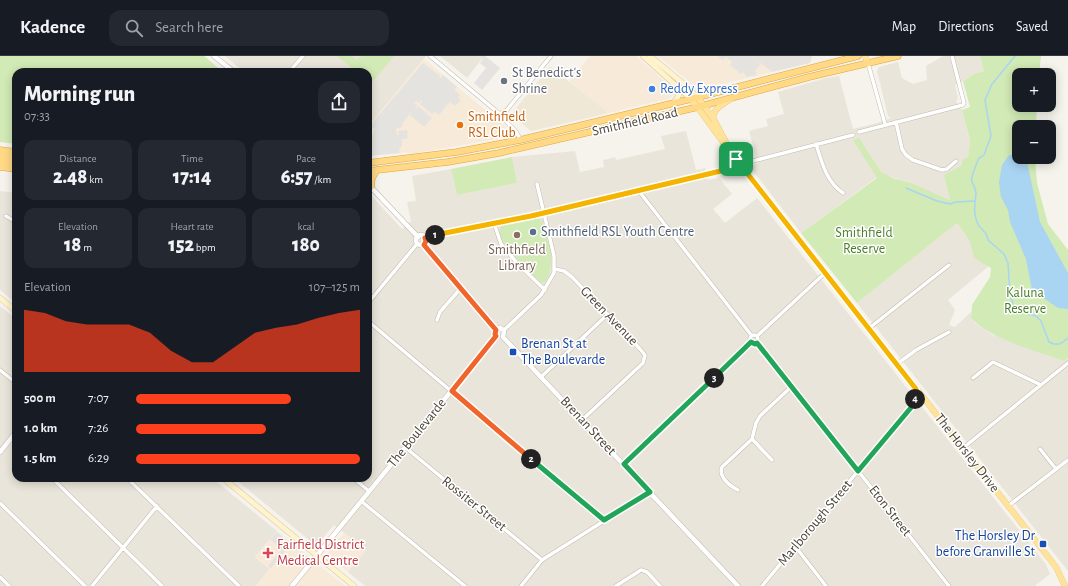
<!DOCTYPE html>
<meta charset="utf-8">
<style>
body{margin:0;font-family:"Alegreya Sans",sans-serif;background:#242831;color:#f1f3f6;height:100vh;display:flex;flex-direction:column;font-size:15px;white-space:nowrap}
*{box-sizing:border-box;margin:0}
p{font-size:13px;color:#9ea1a6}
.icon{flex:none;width:22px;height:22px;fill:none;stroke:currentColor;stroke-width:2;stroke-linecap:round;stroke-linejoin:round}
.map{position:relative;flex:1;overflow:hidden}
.side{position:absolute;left:12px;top:12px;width:360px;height:414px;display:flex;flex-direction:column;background:#171b24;border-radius:12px;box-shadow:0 2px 10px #0003}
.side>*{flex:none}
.fabs{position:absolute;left:1012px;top:12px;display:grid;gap:8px}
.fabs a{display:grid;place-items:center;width:44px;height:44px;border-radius:8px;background:#171b24;box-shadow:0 2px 10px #0003;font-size:20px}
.pin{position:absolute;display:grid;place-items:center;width:34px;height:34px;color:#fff;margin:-17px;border-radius:8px;box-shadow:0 2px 6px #0006}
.km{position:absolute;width:20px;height:20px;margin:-10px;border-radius:50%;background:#222;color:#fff;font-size:11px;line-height:20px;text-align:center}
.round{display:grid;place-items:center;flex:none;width:42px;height:42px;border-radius:12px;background:#242831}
.summary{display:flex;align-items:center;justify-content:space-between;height:68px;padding:0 12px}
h1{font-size:22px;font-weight:800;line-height:30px}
.stats{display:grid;grid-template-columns:repeat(3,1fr);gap:6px;height:68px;padding:4px 12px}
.stats div{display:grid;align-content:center;border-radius:10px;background:#242831;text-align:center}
.stats b{font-size:20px;font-weight:800}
.stats small{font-size:11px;font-weight:400}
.stats p{font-size:11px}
.chart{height:112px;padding:8px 12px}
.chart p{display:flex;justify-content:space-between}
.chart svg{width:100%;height:72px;margin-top:4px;fill:#fc3f1d;opacity:.7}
ul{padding:0 12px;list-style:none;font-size:13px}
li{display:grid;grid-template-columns:64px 48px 1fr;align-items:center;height:30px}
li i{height:10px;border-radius:5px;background:#fc3f1d}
header{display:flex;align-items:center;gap:24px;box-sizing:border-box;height:56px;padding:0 20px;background:#171b24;border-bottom:1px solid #363941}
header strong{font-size:19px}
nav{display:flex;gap:22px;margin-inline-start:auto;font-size:14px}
.search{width:280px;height:36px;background:#242831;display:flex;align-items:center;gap:10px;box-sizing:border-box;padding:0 14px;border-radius:12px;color:#9ea1a6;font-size:15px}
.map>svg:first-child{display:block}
.residential{fill:#eae5da}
.commercial{fill:#f7ead8}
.industrial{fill:#e6e2dd}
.education{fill:#efe8d6}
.green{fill:#d2eab5}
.parking{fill:#e5e3e0}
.water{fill:#a9d4f2}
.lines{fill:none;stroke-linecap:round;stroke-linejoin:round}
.stream{stroke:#a9d4f2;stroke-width:1.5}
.minor-casing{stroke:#c2bbae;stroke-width:4.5}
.tertiary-casing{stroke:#c2bbae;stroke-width:5.5}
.secondary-casing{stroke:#d6c79b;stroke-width:6}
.primary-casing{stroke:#e6c16a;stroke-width:6}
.trunk-casing{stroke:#e0a43c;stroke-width:7}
.minor{stroke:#fff;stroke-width:3.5}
.tertiary{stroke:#fff;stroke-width:4.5}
.secondary{stroke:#fff3cd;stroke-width:5}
.primary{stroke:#ffe39c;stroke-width:5.5}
.trunk{stroke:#ffd985;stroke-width:6}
.split-1-casing{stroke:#fff;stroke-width:8}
.split-2-casing{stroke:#fff;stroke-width:8}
.split-3-casing{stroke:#fff;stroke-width:8}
.split-4-casing{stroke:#fff;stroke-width:8}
.split-5-casing{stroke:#fff;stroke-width:8}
.split-1{stroke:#f5b400;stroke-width:5}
.split-2{stroke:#f0652b;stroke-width:5}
.split-3{stroke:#22a559;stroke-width:5}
.split-4{stroke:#22a559;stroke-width:5}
.split-5{stroke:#f5b400;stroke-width:5}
.worship-dot{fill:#6b7280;stroke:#fff;stroke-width:1.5}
.shop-dot{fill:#3f7fe0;stroke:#fff;stroke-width:1.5}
.food-dot{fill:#e8710a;stroke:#fff;stroke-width:1.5}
.service-dot{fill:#5c6f8a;stroke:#fff;stroke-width:1.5}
.education-dot{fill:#8d6e63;stroke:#fff;stroke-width:1.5}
.transit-dot{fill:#1a4fb4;stroke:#fff;stroke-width:1.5}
.health-dot{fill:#e0444e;stroke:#fff;stroke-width:1.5}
.labels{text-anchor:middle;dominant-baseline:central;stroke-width:3;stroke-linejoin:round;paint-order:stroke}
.worship-label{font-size:14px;fill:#5b616d;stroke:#fff;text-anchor:start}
.shop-label{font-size:14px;fill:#366cbe;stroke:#fff;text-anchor:start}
.food-label{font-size:14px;fill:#c56008;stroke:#fff;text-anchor:start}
.street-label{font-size:14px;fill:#4b4439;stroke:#fff}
.service-label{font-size:14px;fill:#4e5e75;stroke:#fff;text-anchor:start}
.park-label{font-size:14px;fill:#4a7f2a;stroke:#fff}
.education-label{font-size:14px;fill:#785e54;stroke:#fff}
.transit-label{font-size:14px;fill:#164399;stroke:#fff;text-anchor:start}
.health-label{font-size:14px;fill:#be3a42;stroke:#fff;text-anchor:start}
</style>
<header>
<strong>Kadence</strong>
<div class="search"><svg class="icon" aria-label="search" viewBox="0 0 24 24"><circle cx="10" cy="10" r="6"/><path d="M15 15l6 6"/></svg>Search here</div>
<nav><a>Map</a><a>Directions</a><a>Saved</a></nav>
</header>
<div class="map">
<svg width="1068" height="530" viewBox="0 0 1068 530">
<rect width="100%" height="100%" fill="#f6f3ec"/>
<path class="residential" d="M225,0H426L368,71V16H244Z
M440,0H479L482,3L467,22Z
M943,0H980L984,15L974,18L963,25L955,29L958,42L956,45L962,54L970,84L968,101L963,103L961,110L947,118L950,144L912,127L889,120L877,121L801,177L751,112L752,109L758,108L749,75L768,70L766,63L784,58L778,36L826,22L839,20L853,73L877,67L891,62L888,60L877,15L879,11L898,6L902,22L913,28L927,24L926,10Z
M686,75L696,114L705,112L708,124L719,122L732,138L713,153L725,167L757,142L1045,507L1050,518L1036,529V530H365L348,516L366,494L334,469L317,489H315L234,422H368V136L402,173L411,165L407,146L416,145L412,120L451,113L457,139L517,127L512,101L575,95L580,116L604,111L603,104L615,101L616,104L665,93L661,80Z
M0,135L16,137V247L0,234Z
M957,167L969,184L974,202L989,210L948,244L955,254L949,269L955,271L971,256V262L976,268L991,278L1064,305L1068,302V515L857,247Z
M0,250L16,263V422H212L277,475L255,501L270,513L256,530H0Z"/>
<path class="commercial" d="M590,0H636L668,28L675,38L669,43L632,51L605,58L606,56L569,26Z
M658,0H753L772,16L707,32L693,29Z
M424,3L514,78L513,80L411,98L408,96L368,100V71Z
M277,475L345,530H256L269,513L255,501Z
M344,477L366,494L348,516L327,498Z"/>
<path class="industrial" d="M752,0H812L810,7L772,16Z"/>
<path class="education" d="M550,10L569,26L607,56L605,58L531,75L511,59Z"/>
<path class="green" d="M0,0H204L223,16H16V88L0,86Z
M337,0H352L357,4L361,0H394L368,31V16H347L351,11Z
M980,0H1041L1039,19H1019V49H1037L1036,71H1019V101H1035L1037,127L1048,168L1068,194V302L1064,305C1038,295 989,283 971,262L972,249L990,221L991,212L974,202L969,184L957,167L857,247L801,177L877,122L853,84L859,82L881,116L893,122L912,127L950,144L944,119L961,110L963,103L968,101L970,84L962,54L970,51L963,25L974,18L984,15Z
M512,101L517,127L457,139L451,113Z
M535,163H539L542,165C549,181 556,209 546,225C544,226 543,227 540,226C534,224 503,188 500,181C499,176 499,173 502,169Z"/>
<path class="parking" d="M479,0H485L500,12L482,34L474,27L486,12L480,7L483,3Z
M718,0H752L761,8L755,15L757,17L754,21L752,19L747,21L743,16L741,18L730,9L732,6L726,1L723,4Z
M423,7L440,20L439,22L440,23L443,19L457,31L454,34L460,39L458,42L461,44L455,50L450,46L439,59L435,56L432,58L420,48L422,45L421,44L419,47L416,45L414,47L417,49L415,52L416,53L418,50L432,62L424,71L410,59L412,55L402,68V71L396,72L397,79H399L398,75L407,74L408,82L402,83V90L399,93L400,97L368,100V78L371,77L372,81L375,72L368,74V72Z
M277,476L291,488L271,512L268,510L282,493L270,483Z"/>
<path class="water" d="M1009,99L1018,100L1027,106L1040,166L1068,217V253L1058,252L1032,234L1026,203L1010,166L1008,154L1001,141L999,126L1002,109Z"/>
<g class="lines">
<path class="stream" d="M1015,0L992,28L985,44L991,80L984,99C982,100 981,101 979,102C977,106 970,123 972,126C974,130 976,132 976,138C975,148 973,156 977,166C980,175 987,174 988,184L1004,198L1008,207L1010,240L1014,250L1028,258L1036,260L1041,265L1049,286L1054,288H1060L1068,282
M906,132L937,145L950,148L956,146L974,145"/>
<defs>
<path id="minor" d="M430,0L495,54C502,59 499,58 504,63C510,71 517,73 520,84
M868,7L885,68
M289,16L303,0
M501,57L506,55L551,0
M896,66L902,93L906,99L913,104L942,114L947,113L956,105
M859,76L963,49L964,47L952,0
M816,88C822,107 826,125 843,137
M741,110L749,106L853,79
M725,113L736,103
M638,134L752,280
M6,160L16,166
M494,167L501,188L518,208L545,234
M425,182L531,160L725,113L744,114
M555,213L564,215L572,221L640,293L645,299L643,307L582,364
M368,247L417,188
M437,264L440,256L460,233
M368,265L604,464
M868,273L949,209
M504,274L541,239L554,217V200L537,128
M750 283a4 4 0 1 1 8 0a4 4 0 1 1-8 0Z
M757,280L825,217
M757,287L949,530
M897,308L916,294L949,276
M0,314L16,327
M541,321L608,258
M973,322L993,306L1041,329
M914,348L921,345L926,346
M11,382L16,387
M752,383L772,404
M406,392L542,504
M963,392L1068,307
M1040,393L1056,413
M624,408L751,286
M52,422L162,530
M127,422L239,530
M353,422L369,435
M738,434C730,430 718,421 722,411L752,383L756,367L760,360L791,331
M361,445L465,530
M0,447L85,530
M1008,450L1068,404
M795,490L826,530
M0,521L9,530
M92,530L157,450
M521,530L542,504L650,436
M616,530L641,514L647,516L660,530
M762,530L914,348L917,340V335"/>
<path id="tertiary" d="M214,0L234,16
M368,128L418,181
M416 184a5 5 0 1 1 10 0a5 5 0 1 1-10 0Z
M424,189L496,273
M496,280V275L499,272L502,273L504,275L503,281
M503,281L738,530
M0,396L16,376
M292,530L496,280"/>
<path id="secondary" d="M643,0L691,43
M650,0L685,29L698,42
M673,47C678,42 681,38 677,32
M0,242L16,255
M223,422L354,530"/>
<path id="primary" d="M865,0L868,7
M698,42L713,62L728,90
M691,43C706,61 717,80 732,97L1056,511L1065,530
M713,62C714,52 723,48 731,43"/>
<path id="trunk" d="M0,94L16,96
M0,100L16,102
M0,106L16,108
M368,107L457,96L520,84L691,43L858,0
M0,111L16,113
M368,115L448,106L499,97L698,51L809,21L898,0
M371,131L372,122L377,114"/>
</defs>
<use href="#minor" class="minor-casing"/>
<use href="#tertiary" class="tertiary-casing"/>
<use href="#secondary" class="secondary-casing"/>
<use href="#primary" class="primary-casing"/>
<use href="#trunk" class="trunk-casing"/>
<use href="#minor" class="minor"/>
<use href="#tertiary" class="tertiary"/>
<use href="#secondary" class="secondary"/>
<use href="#primary" class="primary"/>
<use href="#trunk" class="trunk"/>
</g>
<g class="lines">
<defs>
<path id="split-1" d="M435,179L531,160L725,114L736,103"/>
<path id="split-2" d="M435,179L425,182L426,185L424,189L496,274L495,278L496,280L452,335L531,403"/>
<path id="split-3" d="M531,403L604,464L650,436L624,408L714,322"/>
<path id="split-4" d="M714,322L751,286L755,288L757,287L858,415L914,348L915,343"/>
<path id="split-5" d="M736,103L916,333L917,338L915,343"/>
</defs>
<use href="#split-1" class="split-1-casing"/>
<use href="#split-2" class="split-2-casing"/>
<use href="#split-3" class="split-3-casing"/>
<use href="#split-4" class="split-4-casing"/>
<use href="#split-5" class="split-5-casing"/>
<use href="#split-1" class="split-1"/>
<use href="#split-2" class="split-2"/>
<use href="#split-3" class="split-3"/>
<use href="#split-4" class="split-4"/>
<use href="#split-5" class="split-5"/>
</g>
<circle class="worship-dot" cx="504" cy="25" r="4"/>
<circle class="shop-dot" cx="652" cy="33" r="4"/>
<circle class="food-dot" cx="460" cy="69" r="4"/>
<circle class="service-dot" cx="533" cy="176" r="4"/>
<circle class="education-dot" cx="517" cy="179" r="4"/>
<g class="transit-dot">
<rect x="509" y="292" width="8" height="8" rx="2"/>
<rect x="1039" y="484" width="8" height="8" rx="2"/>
</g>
<path class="health-dot" d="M266 491h4v4h4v4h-4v4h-4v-4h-4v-4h4z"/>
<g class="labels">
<g class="worship-label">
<text x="512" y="17">St Benedict's<tspan x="512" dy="16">Shrine</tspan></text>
</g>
<g class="shop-label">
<text x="660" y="33">Reddy Express</text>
</g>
<g class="food-label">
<text x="468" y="61">Smithfield<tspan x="468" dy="16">RSL Club</tspan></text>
</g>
<g class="street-label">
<text transform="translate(635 66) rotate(-13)">Smithfield Road</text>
<text transform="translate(609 260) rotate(46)">Green Avenue</text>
<text transform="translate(588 370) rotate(47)">Brenan Street</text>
<text transform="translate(417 377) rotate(-51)">The Boulevarde</text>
<text transform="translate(967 397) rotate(52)">The Horsley Drive</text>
<text transform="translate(474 448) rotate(39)">Rossiter Street</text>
<text transform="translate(890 455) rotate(52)">Eton Street</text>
<text transform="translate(815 467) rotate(-50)">Marlborough Street</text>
</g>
<g class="service-label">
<text x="541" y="176">Smithfield RSL Youth Centre</text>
</g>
<g class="park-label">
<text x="864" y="177">Smithfield<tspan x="864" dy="16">Reserve</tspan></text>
<text x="1025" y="237">Kaluna<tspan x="1025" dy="16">Reserve</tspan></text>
</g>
<g class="education-label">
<text x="517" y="194">Smithfield<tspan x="517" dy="16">Library</tspan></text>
</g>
<g class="transit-label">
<text x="521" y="288">Brenan St at<tspan x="521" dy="16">The Boulevarde</tspan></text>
<text x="1035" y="480" text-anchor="end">The Horsley Dr<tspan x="1035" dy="16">before Granville St</tspan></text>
</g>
<g class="health-label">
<text x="277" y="489">Fairfield District<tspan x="277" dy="16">Medical Centre</tspan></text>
</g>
</g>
</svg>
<div class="fabs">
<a>+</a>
<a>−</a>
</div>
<div class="pin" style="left:736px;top:103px;background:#1e9e55"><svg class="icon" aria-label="arrive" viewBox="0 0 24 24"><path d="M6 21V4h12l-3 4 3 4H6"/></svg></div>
<b class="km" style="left:435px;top:179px">1</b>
<b class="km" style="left:531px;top:403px">2</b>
<b class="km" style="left:714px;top:322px">3</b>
<b class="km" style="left:915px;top:343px">4</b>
<section class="side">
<div class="summary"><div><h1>Morning run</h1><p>07:33</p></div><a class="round"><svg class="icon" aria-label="share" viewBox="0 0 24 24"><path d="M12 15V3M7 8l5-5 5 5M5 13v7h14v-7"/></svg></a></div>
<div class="stats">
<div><p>Distance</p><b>2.48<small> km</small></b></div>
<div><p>Time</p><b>17:14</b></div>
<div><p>Pace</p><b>6:57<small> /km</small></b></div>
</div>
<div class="stats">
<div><p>Elevation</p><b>18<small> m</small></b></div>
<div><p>Heart rate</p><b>152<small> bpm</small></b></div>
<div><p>kcal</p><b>180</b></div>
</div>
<div class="chart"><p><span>Elevation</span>107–125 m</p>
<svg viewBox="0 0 160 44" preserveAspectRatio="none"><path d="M0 44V6L10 8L20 13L30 15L40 15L50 15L60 20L70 31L80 38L90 38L100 29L110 20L120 17L130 15L140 11L150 8L160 6V44z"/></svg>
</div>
<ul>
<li><b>500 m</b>7:07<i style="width:69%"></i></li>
<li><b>1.0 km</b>7:26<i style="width:58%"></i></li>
<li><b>1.5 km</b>6:29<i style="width:100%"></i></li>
</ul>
</section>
</div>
